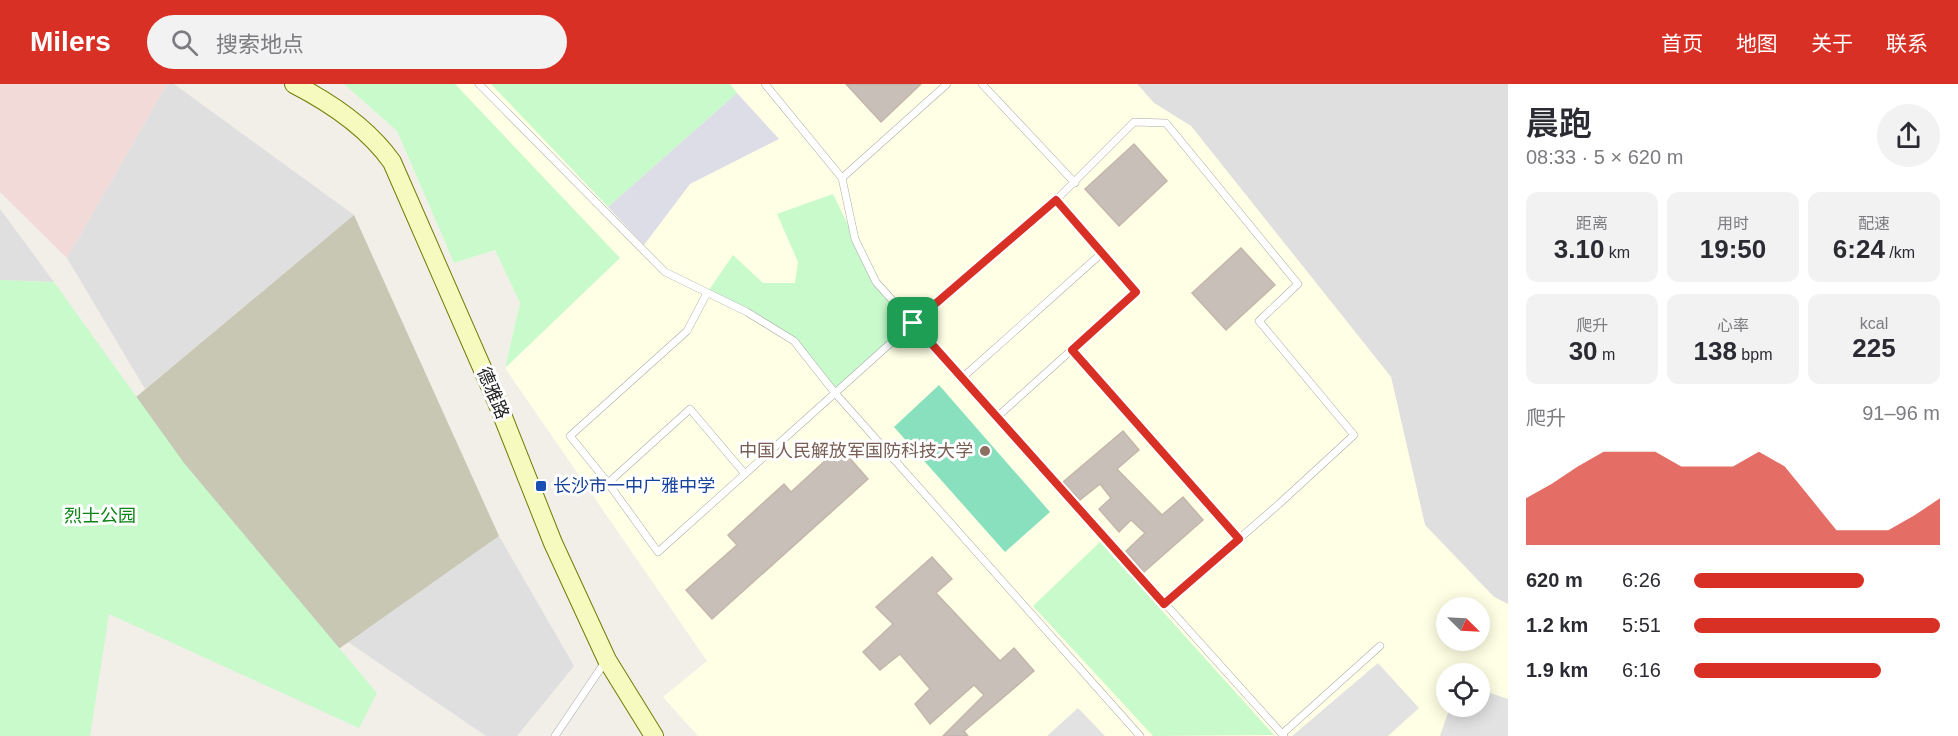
<!DOCTYPE html>
<html lang="zh">
<meta charset="utf-8">
<style>
body{margin:0;font-family:Helvetica,"Noto Sans SC",sans-serif;background:#f2f2f3;color:#2b2b33;height:100vh;display:flex;flex-direction:column;font-size:22px;white-space:nowrap}
*{box-sizing:border-box;margin:0}
p{font-size:20px;color:#7c7c81}
.icon{flex:none;width:33px;height:33px;fill:none;stroke:currentColor;stroke-width:2;stroke-linecap:round;stroke-linejoin:round}
.map{position:relative;flex:1;overflow:hidden}
.details{display:flex;flex-direction:column;background:#fff;width:450px}
.details>*{flex:none}
.needle{width:39px;rotate:114deg}
.controls{position:absolute;left:1436px;top:513px;display:grid;gap:12px}
.controls a{display:grid;place-items:center;width:54px;height:54px;border-radius:50%;background:#fff;box-shadow:0 3px 15px #0003;font-size:30px}
.pin{position:absolute;display:grid;place-items:center;width:51px;height:51px;color:#fff;margin:-26px;border-radius:12px;box-shadow:0 3px 9px #0006}
.round{display:grid;place-items:center;flex:none;width:63px;height:63px;border-radius:32px;background:#f2f2f3}
.head{display:flex;align-items:center;justify-content:space-between;height:102px;padding:0 18px}
h1{font-size:33px;font-weight:600;line-height:45px}
.metrics{display:grid;grid-template-columns:repeat(3,1fr);gap:9px;height:102px;padding:6px 18px}
.metrics div{display:grid;align-content:center;border-radius:12px;background:#f2f2f3;text-align:center}
.metrics b{font-size:26px;font-weight:600}
.metrics small{font-size:16px;font-weight:400}
.metrics p{font-size:16px}
.chart{height:168px;padding:12px 18px}
.chart p{display:flex;justify-content:space-between}
.chart svg{width:100%;height:108px;margin-top:6px;fill:#d93025;opacity:.7}
ul{padding:0 18px;list-style:none;font-size:20px}
li{display:grid;grid-template-columns:96px 72px 1fr;align-items:center;height:45px}
li i{height:15px;border-radius:8px;background:#d93025}
header{display:flex;align-items:center;gap:36px;box-sizing:border-box;height:84px;padding:0 30px;background:#d93025;color:#fff}
header strong{font-size:28px}
nav{display:flex;gap:33px;margin-inline-start:auto;font-size:21px}
.search{width:420px;height:54px;background:#f2f2f3;display:flex;align-items:center;gap:15px;box-sizing:border-box;padding:0 21px;border-radius:33px;color:#7c7c81;font-size:22px}
main{display:flex;flex:1;min-height:0}
.map>svg:first-child{display:block}
.residential{fill:#e0dfdf}
.commercial{fill:#f2dad9}
.education{fill:#ffffe5;fill-rule:evenodd}
.construction{fill:#c7c7b4}
.park{fill:#c8facc}
.pitch{fill:#88e0be}
.parking{fill:#e2e2e2}
.plaza{fill:#dddde8}
.building{fill:#c7bfb8;stroke:#c4b6ab;stroke-width:1.5}
.lines{fill:none;stroke-linecap:round;stroke-linejoin:round}
.lane-casing{stroke:#a9a9a9;stroke-width:8}
.secondary-casing{stroke:#707d05;stroke-width:20}
.lane{stroke:#fff;stroke-width:7}
.secondary{stroke:#f7fabf;stroke-width:18}
.route-casing{stroke:#fff;stroke-width:12}
.route{stroke:#d93025;stroke-width:8}
.education-dot{fill:#8d6e63;stroke:#fff;stroke-width:2}
.transit-dot{fill:#1a4fb4;stroke:#fff;stroke-width:2}
.labels{text-anchor:middle;dominant-baseline:central;stroke-width:6;stroke-linejoin:round;paint-order:stroke}
.street-label{font-size:18px;fill:#222;stroke:#fff}
.education-label{font-size:18px;fill:#785e54;stroke:#fff;text-anchor:end}
.transit-label{font-size:18px;fill:#164399;stroke:#fff;text-anchor:start}
.park-label{font-size:18px;fill:#0c8416;stroke:#fff}
</style>
<header>
<strong>Milers</strong>
<div class="search"><svg class="icon" aria-label="search" viewBox="0 0 24 24"><circle cx="10" cy="10" r="6"/><path d="M15 15l6 6"/></svg>搜索地点</div>
<nav><a>首页</a><a>地图</a><a>关于</a><a>联系</a></nav>
</header>
<main>
<div class="map">
<svg width="1508" height="652" viewBox="0 0 1508 652">
<rect width="100%" height="100%" fill="#f2efe9"/>
<path class="residential" d="M167,0H174L354,131L145,305L67,174Z
M1137,0H1508V520L1494,513L1425,441L1391,293L1191,42L1154,19Z
M0,125L54,198L0,196Z
M499,452L574,582L517,652H486L348,558Z"/>
<path class="commercial" d="M0,0H167L67,174L0,108Z"/>
<path class="education" d="M344,0H1137L1154,19L1191,42L1391,293L1425,441L1494,513L1508,520V652H698L663,613L707,577L505,284L520,219L495,166L454,179L397,47ZM1446,524H1479V556H1446ZM1446,590H1479V622H1446Z"/>
<path class="construction" d="M354,131L499,452L313,583L118,328Z"/>
<path class="park" d="M344,0H455L620,174L505,284L520,219L495,166L454,179L397,47Z
M491,0H730L737,9L608,123Z
M833,110L876,198L913,239L835,309L794,257L707,209L733,171L763,199H795L798,178L777,130Z
M0,196L54,198L184,379L377,609L359,644L109,530L90,652H0Z
M1100,458L1274,651L1153,652L1033,522Z"/>
<path class="pitch" d="M939,301L1050,428L1005,468L894,343Z"/>
<path class="parking" d="M1378,579L1419,624L1388,652H1292Z
M1479,605L1508,615V652H1440L1450,623L1479,622Z
M1078,624L1105,652H1047Z"/>
<path class="plaza" d="M737,9L779,55L690,100L644,161L608,123Z"/>
<path class="building" d="M846,0H921L881,38Z
M1134,60L1167,97L1119,142L1085,105Z
M1241,164L1275,201L1226,246L1192,209Z
M1123,347L1139,366L1117,385L1162,431L1183,413L1203,436L1144,488L1126,467L1145,449L1131,436L1119,448L1099,425L1111,414L1100,400L1080,416L1063,398Z
M840,363L868,395L712,535L686,506L737,461L728,451L784,400L791,408Z
M932,473L952,495L936,509L1000,577L1014,564L1034,587L964,647L968,652H943L984,611L974,601L930,640L915,620L930,605L900,570L880,586L863,568L893,540L876,523Z"/>
<g class="lines">
<defs>
<path id="lane" d="M479,0L665,188L747,228L794,257L835,309L1140,652
M765,0L842,94
M947,0L842,94L855,155L876,198L1284,652
M982,0L1075,99
M707,209L687,247L570,352L608,399L658,468L913,239L1056,116L1134,38L1166,39L1298,200L1259,237L1354,351L1279,420L1164,520
M1072,265L1239,455
M962,294L1102,169L1056,116
M997,333L1136,208L1102,169
M608,399L690,325L745,390
M1282,650L1380,562
M555,652L605,578"/>
<path id="secondary" d="M294,0C331,19 368,44 392,78L497,318L553,459L607,576L654,652"/>
</defs>
<use href="#lane" class="lane-casing"/>
<use href="#secondary" class="secondary-casing"/>
<use href="#lane" class="lane"/>
<use href="#secondary" class="secondary"/>
</g>
<g class="lines">
<defs>
<path id="route" d="M1056,116L1136,208L1072,266L1239,455L1164,520L913,239Z"/>
</defs>
<use href="#route" class="route-casing"/>
<use href="#route" class="route"/>
</g>
<circle class="education-dot" cx="985" cy="367" r="6"/>
<rect class="transit-dot" x="535" y="396" width="12" height="12" rx="3"/>
<g class="labels">
<g class="street-label">
<text transform="translate(493 309) rotate(67)">德雅路</text>
</g>
<g class="education-label">
<text x="973" y="367">中国人民解放军国防科技大学</text>
</g>
<g class="transit-label">
<text x="553" y="402">长沙市一中广雅中学</text>
</g>
<g class="park-label">
<text x="100" y="432">烈士公园</text>
</g>
</g>
</svg>
<div class="controls">
<a><svg class="needle" viewBox="-14 -14 28 28"><path d="M0-13l5 13h-10z" fill="#e53935"/><path d="M0 13l5-13h-10z" fill="#7c7c81"/></svg></a>
<a><svg class="icon" aria-label="locate" viewBox="0 0 24 24"><circle cx="12" cy="12" r="6"/><path d="M12 2v4M12 18v4M2 12h4M18 12h4"/></svg></a>
</div>
<div class="pin" style="left:913px;top:239px;background:#1e9e55"><svg class="icon" aria-label="arrive" viewBox="0 0 24 24"><path d="M6 21V4h12l-3 4 3 4H6"/></svg></div>
</div>
<section class="details">
<div class="head"><div><h1>晨跑</h1><p>08:33 · 5 × 620 m</p></div><a class="round"><svg class="icon" aria-label="share" viewBox="0 0 24 24"><path d="M12 15V3M7 8l5-5 5 5M5 13v7h14v-7"/></svg></a></div>
<div class="metrics">
<div><p>距离</p><b>3.10<small> km</small></b></div>
<div><p>用时</p><b>19:50</b></div>
<div><p>配速</p><b>6:24<small> /km</small></b></div>
</div>
<div class="metrics">
<div><p>爬升</p><b>30<small> m</small></b></div>
<div><p>心率</p><b>138<small> bpm</small></b></div>
<div><p>kcal</p><b>225</b></div>
</div>
<div class="chart"><p><span>爬升</span>91–96 m</p>
<svg viewBox="0 0 160 44" preserveAspectRatio="none"><path d="M0 44V25L10 19L20 12L30 6L40 6L50 6L60 12L70 12L80 12L90 6L100 12L110 25L120 38L130 38L140 38L150 32L160 25V44z"/></svg>
</div>
<ul>
<li><b>620 m</b>6:26<i style="width:69%"></i></li>
<li><b>1.2 km</b>5:51<i style="width:100%"></i></li>
<li><b>1.9 km</b>6:16<i style="width:76%"></i></li>
</ul>
</section>
</main>
